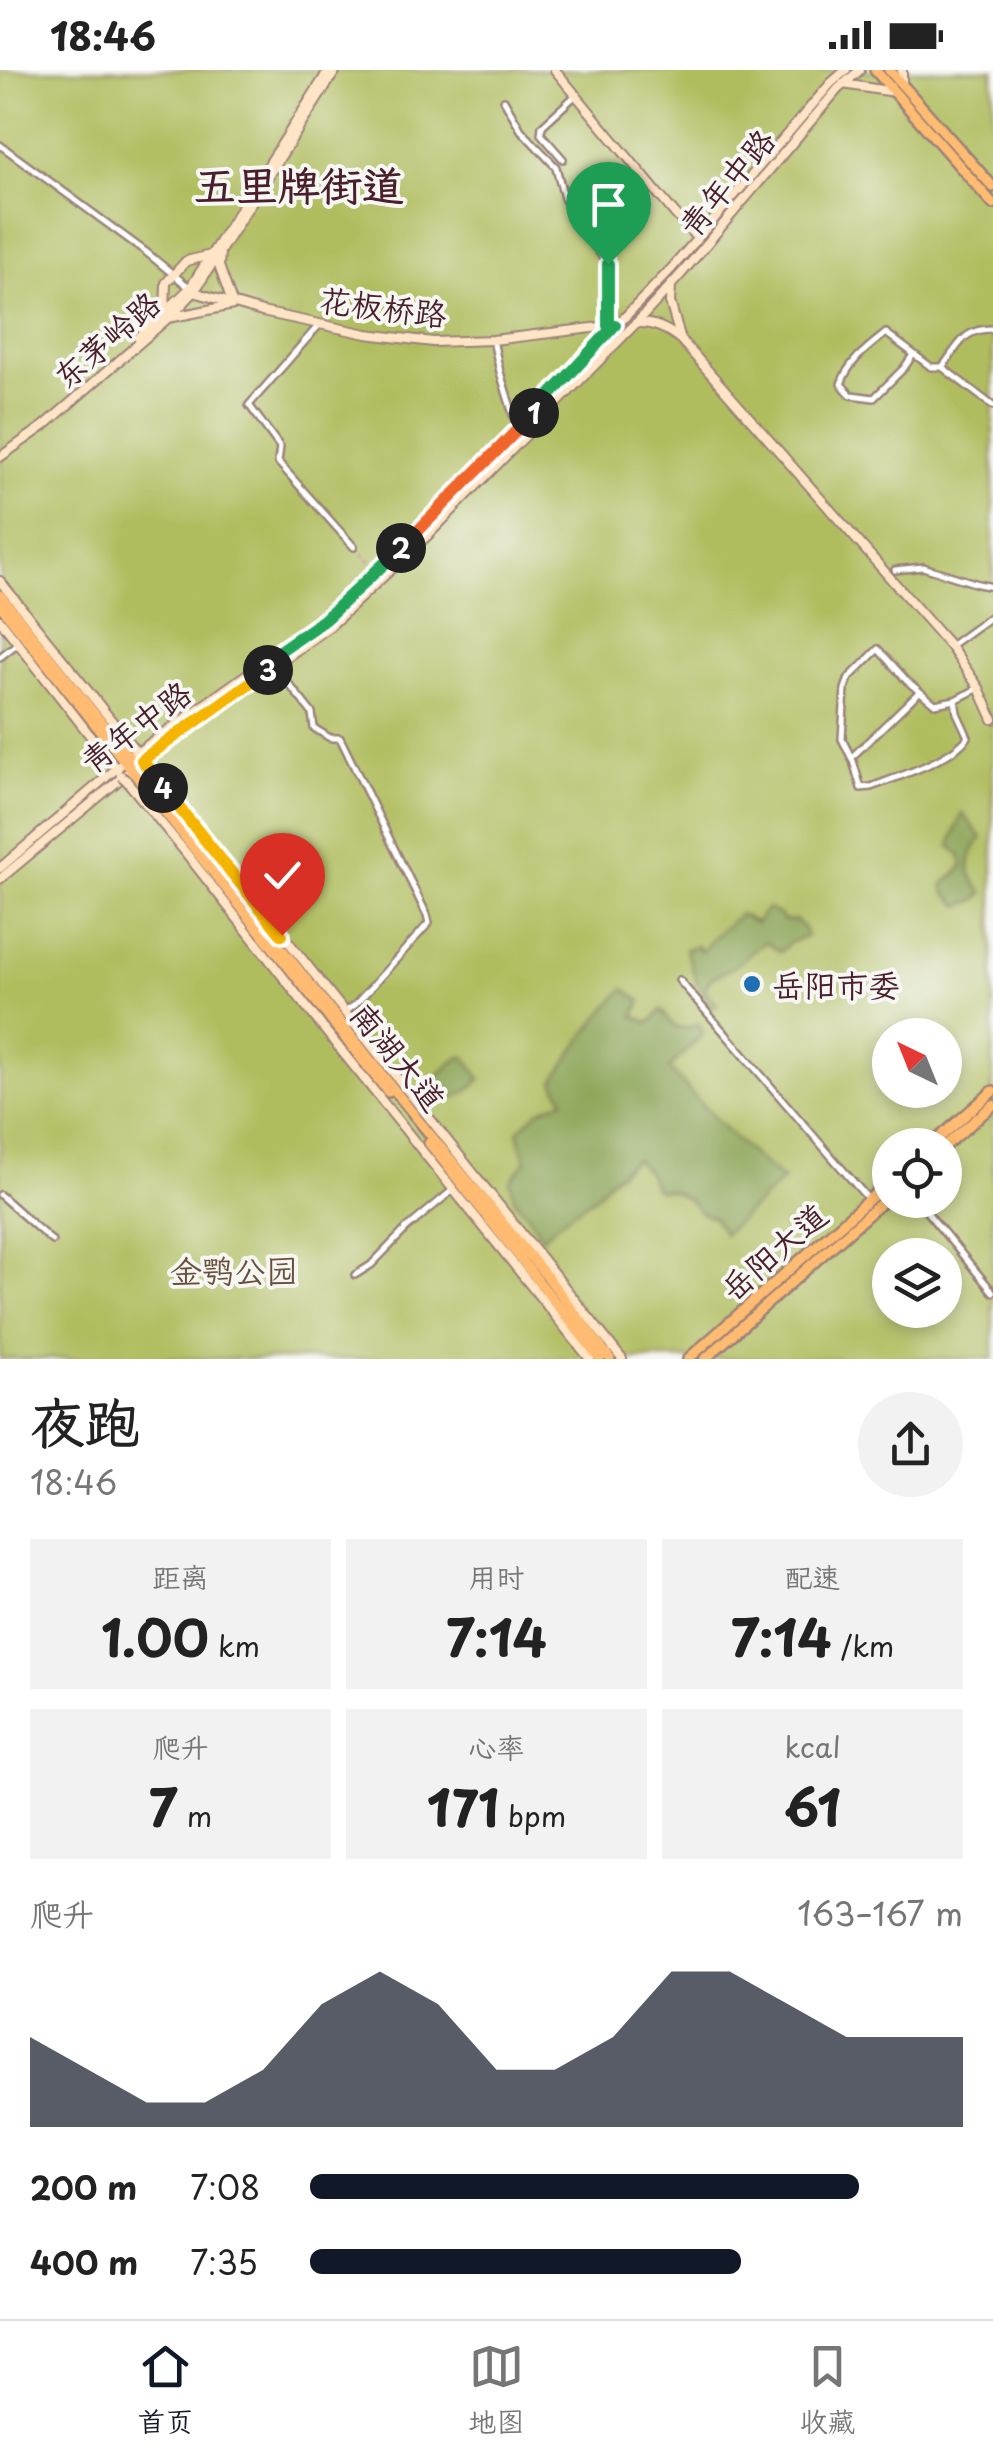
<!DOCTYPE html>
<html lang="zh">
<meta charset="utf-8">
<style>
body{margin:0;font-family:"Playpen Sans","LXGW WenKai TC",sans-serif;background:#f2f2f2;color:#222;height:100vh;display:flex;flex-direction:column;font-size:38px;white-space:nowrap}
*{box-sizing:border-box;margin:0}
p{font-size:32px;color:#767676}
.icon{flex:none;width:55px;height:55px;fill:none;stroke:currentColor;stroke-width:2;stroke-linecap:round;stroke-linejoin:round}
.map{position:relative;height:1289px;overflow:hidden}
.details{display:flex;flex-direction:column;background:#fff;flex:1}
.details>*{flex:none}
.needle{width:65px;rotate:317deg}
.controls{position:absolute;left:872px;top:948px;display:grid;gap:20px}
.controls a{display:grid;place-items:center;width:90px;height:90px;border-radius:50%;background:#fff;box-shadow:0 5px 15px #0003;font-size:50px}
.pin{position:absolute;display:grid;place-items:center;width:85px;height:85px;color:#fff;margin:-102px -42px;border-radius:50% 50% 50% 0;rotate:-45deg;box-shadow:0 0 10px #0007}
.pin .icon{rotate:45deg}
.km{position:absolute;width:50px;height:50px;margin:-25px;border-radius:50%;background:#222;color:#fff;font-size:28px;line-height:50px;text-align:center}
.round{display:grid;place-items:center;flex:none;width:105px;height:105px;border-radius:52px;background:#f2f2f2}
.overview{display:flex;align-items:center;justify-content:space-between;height:170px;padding:0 30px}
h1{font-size:55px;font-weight:700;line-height:75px}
.stats{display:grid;grid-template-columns:repeat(3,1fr);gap:15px;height:170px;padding:10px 30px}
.stats div{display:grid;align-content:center;border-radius:0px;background:#f2f2f2;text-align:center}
.stats b{font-size:50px;font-weight:700}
.stats small{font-size:28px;font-weight:400}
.stats p{font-size:28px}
.chart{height:280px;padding:20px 30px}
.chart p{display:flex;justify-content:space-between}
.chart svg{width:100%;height:180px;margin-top:10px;fill:#111827;opacity:.7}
ul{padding:0 30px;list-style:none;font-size:32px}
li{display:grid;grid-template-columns:160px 120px 1fr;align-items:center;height:75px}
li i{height:25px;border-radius:12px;background:#111827}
.status{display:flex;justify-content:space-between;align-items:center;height:70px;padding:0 50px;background:#fff;direction:ltr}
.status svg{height:28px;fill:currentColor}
.tab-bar{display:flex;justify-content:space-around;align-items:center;height:140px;border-top:2px solid #e0e0e0;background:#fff;font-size:28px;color:#767676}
.tab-bar a{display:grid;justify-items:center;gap:5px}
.tab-bar .on{color:#111827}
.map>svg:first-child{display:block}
.green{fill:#b0bd5f;stroke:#7d6e45;stroke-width:2.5;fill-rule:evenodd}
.forest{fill:#8ca456;stroke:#6b6240;stroke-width:2.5}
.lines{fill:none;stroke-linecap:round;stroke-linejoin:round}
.street-tunnel{stroke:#cbbda8;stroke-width:5;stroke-dasharray:5 2.5;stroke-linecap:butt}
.street-casing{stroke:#9a8279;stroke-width:10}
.secondary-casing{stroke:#9a8279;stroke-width:12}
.primary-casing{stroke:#9a8279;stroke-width:14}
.street{stroke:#fff;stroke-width:5}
.secondary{stroke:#ffe4c6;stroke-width:8}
.primary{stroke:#ffbb71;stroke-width:9}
.secondary-bridge-casing{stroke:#9a8279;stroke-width:12;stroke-linecap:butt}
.secondary-bridge{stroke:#ffe4c6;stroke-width:8}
.split-1-casing{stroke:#fff;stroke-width:20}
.split-2-casing{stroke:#fff;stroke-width:20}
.split-3-casing{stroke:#fff;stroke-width:20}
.split-4-casing{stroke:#fff;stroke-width:20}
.split-5-casing{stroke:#fff;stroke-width:20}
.split-1{stroke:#22a559;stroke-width:12}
.split-2{stroke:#f0652b;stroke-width:12}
.split-3{stroke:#22a559;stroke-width:12}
.split-4{stroke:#f5b400;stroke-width:12}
.split-5{stroke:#f5b400;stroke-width:12}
.poi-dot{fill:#1f6fb2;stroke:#f6f6f2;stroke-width:4}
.labels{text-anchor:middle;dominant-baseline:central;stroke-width:8;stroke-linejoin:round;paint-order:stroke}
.street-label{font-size:32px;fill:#4a1f2b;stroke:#f6f6f2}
.poi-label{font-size:32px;fill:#4a1f2b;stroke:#f6f6f2;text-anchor:start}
.park-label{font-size:32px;fill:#694e3b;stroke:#f6f6f2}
.district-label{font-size:42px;font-weight:bold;fill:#4a1f2b;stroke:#f6f6f2}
</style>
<div class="status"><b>18:46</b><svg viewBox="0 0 49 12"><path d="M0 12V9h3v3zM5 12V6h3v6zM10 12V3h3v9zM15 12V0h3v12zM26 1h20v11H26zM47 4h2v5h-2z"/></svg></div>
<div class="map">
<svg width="993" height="1289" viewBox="0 0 993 1289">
<rect width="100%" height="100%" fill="#f6f6f2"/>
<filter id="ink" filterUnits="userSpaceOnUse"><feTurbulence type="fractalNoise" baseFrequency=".01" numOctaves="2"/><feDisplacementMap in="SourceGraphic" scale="20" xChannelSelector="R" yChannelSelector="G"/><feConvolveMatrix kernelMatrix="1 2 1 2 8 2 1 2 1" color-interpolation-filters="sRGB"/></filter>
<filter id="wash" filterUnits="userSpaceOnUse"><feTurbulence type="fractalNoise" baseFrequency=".0048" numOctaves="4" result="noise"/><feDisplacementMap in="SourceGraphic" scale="40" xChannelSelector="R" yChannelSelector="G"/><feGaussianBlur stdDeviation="2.25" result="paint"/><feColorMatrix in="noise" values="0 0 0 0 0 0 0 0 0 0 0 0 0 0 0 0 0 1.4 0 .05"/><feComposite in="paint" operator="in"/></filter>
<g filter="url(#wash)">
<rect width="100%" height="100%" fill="#ebe4c7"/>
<path class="green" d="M0,0H993V1289H0ZM890,965H945V1020H890ZM890,1075H945V1130H890ZM890,1185H945V1240H890Z"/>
<path class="forest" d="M962,743L982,768C964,788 966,804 983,823L976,830L960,836L945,822L943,815L963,797L960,784L950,776Z
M767,838L778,844L785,851L796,850L803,857L807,866L789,873L780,882L765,871L735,896L710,909L705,919L717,935L710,939L699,917L685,879L697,876L703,882L712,868L740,844L756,853Z
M624,919L641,931L634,946L650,953L661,940L676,958H688L699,954L703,964L669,998C705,1039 740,1077 783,1110L724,1164L714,1148L700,1142L689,1130L672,1121L655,1119L649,1104L635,1089L608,1111L596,1126L565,1147L542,1167L528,1144L515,1131L510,1111L526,1091L518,1061L538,1041L564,1030L554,1011C574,978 597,947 624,919Z
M464,986L481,1009L469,1020L452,1029L436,1007L457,989Z"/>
</g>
<g filter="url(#ink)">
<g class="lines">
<path class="street-tunnel" d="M354,477L375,501"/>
<defs>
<path id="street" d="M504,30L521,60L556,97L564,128L579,156L608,194V256
M0,75L146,182L190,218
M563,89L541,64L542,56L577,24
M320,254L249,335L280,377L278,392L354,477
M493,270L500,302L515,351V359
M913,285L904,298L874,328L851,325L841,314C849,291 867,278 886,263L931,297H942C959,277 962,258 993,259
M942,297L993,336
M895,500L923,497L978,514L993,517
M950,576L993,545
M0,587L18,573
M269,589L312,643L314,658L330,668H340L427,845L429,853L355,935L344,942
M955,630L957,643L968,667C951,690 900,706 871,717L861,718L853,691L842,669L845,619L849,608L878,579L907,611L935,634L955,630L979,618
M852,687L918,623
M679,910L869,1130
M0,1125L52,1171
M917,1130L993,1222
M355,1205L371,1195L407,1158L454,1119"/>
<path id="secondary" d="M555,0L675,144L697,168
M902,0V15
M843,14L894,22
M671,216L670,232L681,270
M190,218L194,222L262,242L367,264L433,272L493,270L617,255
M165,243L166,213L186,191L211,185
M168,248L233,235L219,196L220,183
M636,253C654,252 668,259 681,270L950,576L979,618L993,649
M138,268L190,218L329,0
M0,387L44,356L175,242L194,222L336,0
M0,511L622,1289
M0,550L117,700
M126,710L186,783L320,954L590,1289
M0,798L124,692L324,549L423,457L672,198L831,13L846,0
M0,809L142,691L330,556L429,464L642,247L682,203L838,19L860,0"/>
<path id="primary" d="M875,0L993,134
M889,0L993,117
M0,525L419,1051L549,1209L610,1289
M0,535L388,1022
M429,1073L600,1289
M931,1075L993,1021
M945,1076L993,1035
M688,1289L890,1111
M705,1289L890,1125"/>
</defs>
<use href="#street" class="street-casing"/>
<use href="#secondary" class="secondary-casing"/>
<use href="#primary" class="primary-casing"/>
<use href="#street" class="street"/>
<use href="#secondary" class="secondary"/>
<use href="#primary" class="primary"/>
<defs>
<path id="secondary-bridge" d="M121,706L126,710"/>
</defs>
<use href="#secondary-bridge" class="secondary-bridge-casing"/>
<use href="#secondary-bridge" class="secondary-bridge"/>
</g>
</g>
<g class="lines" filter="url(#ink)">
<defs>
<path id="split-1" d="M534,343L615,255L608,256V194"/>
<path id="split-2" d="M401,478L534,343"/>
<path id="split-3" d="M268,600L274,596L268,589L324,550L401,478"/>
<path id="split-4" d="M163,718L142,690L268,600"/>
<path id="split-5" d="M163,718L282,865"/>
</defs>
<use href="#split-1" class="split-1-casing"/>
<use href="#split-2" class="split-2-casing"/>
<use href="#split-3" class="split-3-casing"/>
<use href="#split-4" class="split-4-casing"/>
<use href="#split-5" class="split-5-casing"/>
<use href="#split-1" class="split-1"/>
<use href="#split-2" class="split-2"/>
<use href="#split-3" class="split-3"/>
<use href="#split-4" class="split-4"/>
<use href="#split-5" class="split-5"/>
</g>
<circle class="poi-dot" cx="752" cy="914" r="10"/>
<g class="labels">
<g class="street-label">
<text transform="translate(726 112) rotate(-50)">青年中路</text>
<text transform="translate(383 236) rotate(7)">花板桥路</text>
<text transform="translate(106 269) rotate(-41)">东茅岭路</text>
<text transform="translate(135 656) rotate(-37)">青年中路</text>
<text transform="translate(399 986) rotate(51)">南湖大道</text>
<text transform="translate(773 1181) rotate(-41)">岳阳大道</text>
</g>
<g class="poi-label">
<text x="772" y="914">岳阳市委</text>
</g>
<g class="park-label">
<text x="234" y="1200">金鹗公园</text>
</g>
<g class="district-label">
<text x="299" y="113">五里牌街道</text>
</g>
</g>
</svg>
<div class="controls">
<a><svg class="needle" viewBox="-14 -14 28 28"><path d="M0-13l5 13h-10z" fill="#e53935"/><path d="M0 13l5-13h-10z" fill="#767676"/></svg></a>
<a><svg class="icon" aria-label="locate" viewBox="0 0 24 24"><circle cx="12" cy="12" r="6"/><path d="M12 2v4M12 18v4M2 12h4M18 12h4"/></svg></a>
<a><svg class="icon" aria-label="layers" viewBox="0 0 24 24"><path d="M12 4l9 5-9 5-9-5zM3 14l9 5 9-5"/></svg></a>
</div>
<div class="pin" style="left:608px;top:194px;background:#1e9e55"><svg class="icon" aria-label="arrive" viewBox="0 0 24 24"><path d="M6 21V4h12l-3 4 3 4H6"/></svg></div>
<div class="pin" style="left:282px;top:865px;background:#d93025"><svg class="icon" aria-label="check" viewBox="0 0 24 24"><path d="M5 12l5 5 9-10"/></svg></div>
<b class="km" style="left:534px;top:343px">1</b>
<b class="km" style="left:401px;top:478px">2</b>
<b class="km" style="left:268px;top:600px">3</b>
<b class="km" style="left:163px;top:718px">4</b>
</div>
<section class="details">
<div class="overview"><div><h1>夜跑</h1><p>18:46</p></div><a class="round"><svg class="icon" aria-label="share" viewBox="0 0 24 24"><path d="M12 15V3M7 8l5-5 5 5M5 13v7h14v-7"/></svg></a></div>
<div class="stats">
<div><p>距离</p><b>1.00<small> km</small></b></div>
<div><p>用时</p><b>7:14</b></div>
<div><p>配速</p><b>7:14<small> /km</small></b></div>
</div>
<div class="stats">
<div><p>爬升</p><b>7<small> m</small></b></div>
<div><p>心率</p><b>171<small> bpm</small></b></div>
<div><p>kcal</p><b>61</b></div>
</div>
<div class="chart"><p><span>爬升</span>163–167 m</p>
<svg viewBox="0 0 160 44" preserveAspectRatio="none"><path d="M0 44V22L10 30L20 38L30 38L40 30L50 14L60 6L70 14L80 30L90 30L100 22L110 6L120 6L130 14L140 22L150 22L160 22V44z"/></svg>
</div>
<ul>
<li><b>200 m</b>7:08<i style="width:84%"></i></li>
<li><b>400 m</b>7:35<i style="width:66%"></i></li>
</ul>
</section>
<nav class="tab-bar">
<a class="on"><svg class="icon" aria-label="home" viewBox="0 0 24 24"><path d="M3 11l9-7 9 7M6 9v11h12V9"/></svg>首页</a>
<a><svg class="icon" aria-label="map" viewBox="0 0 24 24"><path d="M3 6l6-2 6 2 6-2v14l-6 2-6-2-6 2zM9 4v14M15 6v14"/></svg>地图</a>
<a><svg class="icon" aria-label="saved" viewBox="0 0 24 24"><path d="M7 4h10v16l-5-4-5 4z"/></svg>收藏</a>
</nav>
